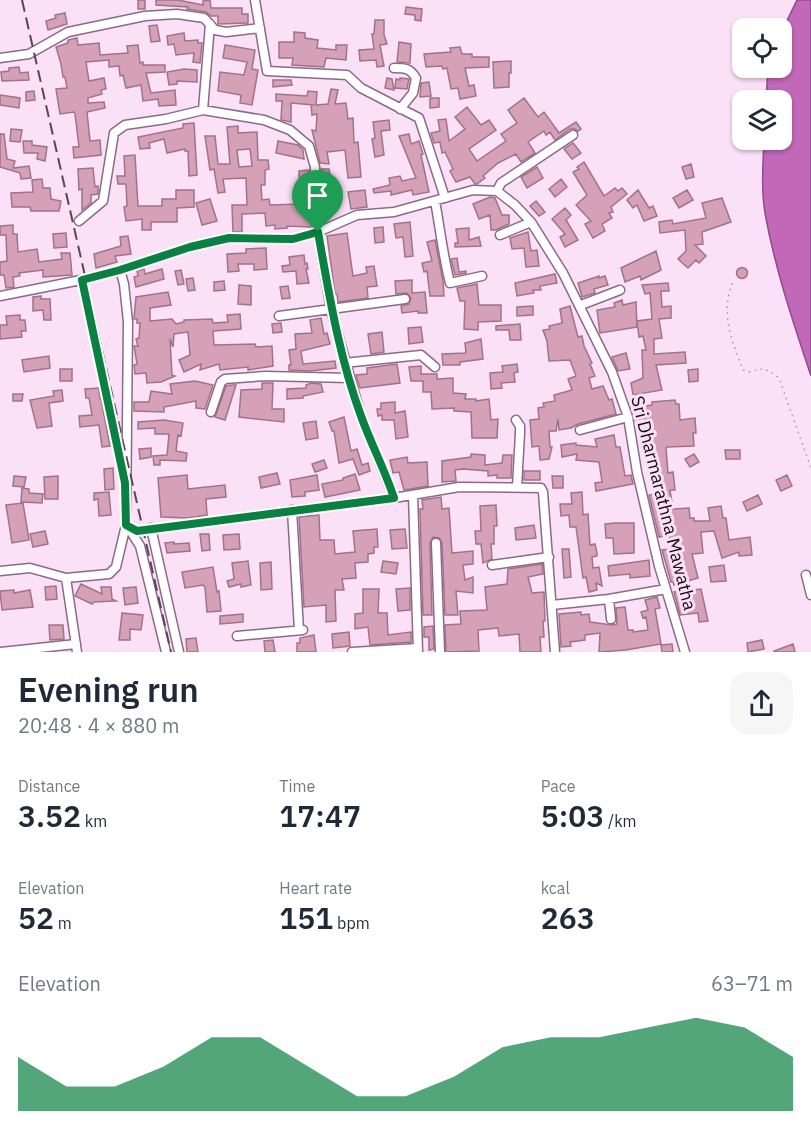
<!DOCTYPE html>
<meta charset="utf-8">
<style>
body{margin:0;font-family:"IBM Plex Sans",sans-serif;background:#f6f6f7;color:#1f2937;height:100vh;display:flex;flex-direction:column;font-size:22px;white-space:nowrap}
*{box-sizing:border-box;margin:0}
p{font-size:20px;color:#747a83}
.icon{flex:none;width:33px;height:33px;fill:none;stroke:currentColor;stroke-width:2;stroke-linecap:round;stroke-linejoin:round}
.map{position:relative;height:652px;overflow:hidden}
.details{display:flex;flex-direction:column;background:#fff;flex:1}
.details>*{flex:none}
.tools{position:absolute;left:732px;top:18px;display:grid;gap:12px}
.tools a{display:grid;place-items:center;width:60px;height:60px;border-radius:12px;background:#fff;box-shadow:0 2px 4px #0004;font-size:30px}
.pin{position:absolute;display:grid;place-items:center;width:51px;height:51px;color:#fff;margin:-62px -26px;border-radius:50% 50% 50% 0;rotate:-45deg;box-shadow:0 0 6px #0007}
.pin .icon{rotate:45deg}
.round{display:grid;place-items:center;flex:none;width:63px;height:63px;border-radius:18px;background:#f6f6f7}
.overview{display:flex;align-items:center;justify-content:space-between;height:102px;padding:0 18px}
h1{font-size:33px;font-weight:600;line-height:45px}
.figures{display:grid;grid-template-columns:repeat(3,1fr);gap:9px;height:102px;padding:6px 18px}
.figures div{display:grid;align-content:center}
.figures b{font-size:30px;font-weight:600}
.figures small{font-size:16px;font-weight:400}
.figures p{font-size:16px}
.chart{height:168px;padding:12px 18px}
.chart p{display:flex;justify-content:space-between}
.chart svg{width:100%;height:108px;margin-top:6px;fill:#0b8043;opacity:.7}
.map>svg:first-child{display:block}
.water{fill:#c168b9;stroke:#8e4c88;stroke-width:1.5}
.building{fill:#d4a1b7;stroke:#a27288;stroke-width:1.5;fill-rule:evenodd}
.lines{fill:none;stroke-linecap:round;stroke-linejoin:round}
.minor-casing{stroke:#8d6889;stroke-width:11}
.path{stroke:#aa95a7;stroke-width:1.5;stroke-dasharray:1.5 4.5;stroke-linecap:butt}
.minor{stroke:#fff;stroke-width:8}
.rail{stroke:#584655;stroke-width:2;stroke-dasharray:12 6;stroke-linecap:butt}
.route-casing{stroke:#fff;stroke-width:12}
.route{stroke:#0b8043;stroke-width:8}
.labels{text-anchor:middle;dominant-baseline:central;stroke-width:6;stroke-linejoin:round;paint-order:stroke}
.street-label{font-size:18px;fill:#180a16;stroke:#fbe1f7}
</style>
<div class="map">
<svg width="811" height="652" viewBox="0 0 811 652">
<rect width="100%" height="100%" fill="#fbe1f7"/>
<path class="water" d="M797,0H811V376C793,322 775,269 765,213C761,189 763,164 764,140H782V100H766L768,68H782V31Z"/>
<path class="building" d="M138,0H145V9H138Z
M156,0H178L203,5V1L210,0L211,8H242V14H248V23L218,24V16H211L206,12L187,9L188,7L156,5Z
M406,7L422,9L421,21L415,20V15L405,14Z
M65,13L67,24L48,30L46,21L56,18L55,15Z
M375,20H384V35L387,44L380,45L384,66L377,67L376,60L360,61L359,50L374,49L372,34H374Z
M157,25L160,41L151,42L149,26Z
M294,32L305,33V38L318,40L317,48L336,50V45H347L346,60L326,58L324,67L292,65L293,58H279V42H294Z
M184,33L185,41L198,40V43H202L200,63L193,62L194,53L176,55L174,44L168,45L167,36Z
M77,38L78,45L99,43L100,55L128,53L127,46L138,45L140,63L143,62V65H165V72L146,73L151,93L175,90L176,105L159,106L158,99L143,101L141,85L126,88L123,75L120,76L119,66L109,67V60L86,62L89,81L104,78L106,89L101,90L102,94L88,98V103L104,102L105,108L87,112L90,141L100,140L101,155L74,158L73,147H79L75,114L74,112L60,114L56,89L67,88L65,77H63L61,64L56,47L68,43V40Z
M399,42L411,44L410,63L397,62Z
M225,45L255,50L252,69L258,70L252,105L240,103L241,95L218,91L220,72L244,75L247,62L223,58Z
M460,47L462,54H472V57H489V67L465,68L469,86L474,85L476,96L460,99L458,88L451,89L447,68L443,69L442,66L426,67L424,54L451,52L450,48Z
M511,61V73H509V87L494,88L493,62Z
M19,67L20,73L28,72L29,80L2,81L1,72L9,71V68Z
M184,69L197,70V82L177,81V84L169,85L167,72Z
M387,78L392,79L394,90L385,88Z
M400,78L409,79L407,89L395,88L396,79L400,80Z
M273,80H291L292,85L273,87Z
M429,82L431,96L420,97L421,83Z
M331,89L338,90L335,104L346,103L348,119L353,118L354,143L358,142L361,177L348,178L345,150L327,152L329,164L320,163L312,130L316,131L317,114L312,115L311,105H314L291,103V122L281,120L282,101H276V94L307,96L308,91L317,92L316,105L328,104Z
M34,91L35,100L26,101V92Z
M0,95L20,98L19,108L0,105Z
M430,98H439V107L430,108Z
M524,98L538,117L544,112L559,133L576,122L581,129L578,131L575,129H570L555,140L550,132L546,135L544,131L528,142L535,153L521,162L516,154L498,163L483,176L485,178L477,184H475L470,177L456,182L450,171L453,169L445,152L442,153L440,142L434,143L431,133L440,131L438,120L446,119L449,141L465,129L455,117L467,107L481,125L489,120L496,130L469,149L477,161L506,141L501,134L517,123L508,110Z
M389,120L390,130L381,131L384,155L375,157L372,139L375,138L373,122Z
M194,123L197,175L189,176L188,151H185V149L167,153L164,139L149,143L150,148L140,149L138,137L183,128V124Z
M238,126V133L257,132L258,160H268L269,169L265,170V185H261L262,200L269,199L270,205L300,204L299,171L309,170L311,227L287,226V228L275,229V225L266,226L265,213L242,214V232H233L232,205H247L246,178L223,179L225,192L218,193L214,169L210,170L205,136H215L218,164H230L227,127ZM250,149L252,166L239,167L237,150Z
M11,129L22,130L20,142L10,141Z
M0,134H4L7,159L15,161L13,168L29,166L31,178L21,179L20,173L0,167Z
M409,134L411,144L419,141L423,154L421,155L429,192L413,195L412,190L391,195V191L374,193L373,189L390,185L389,178L400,176L402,181L416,178L399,136Z
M23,141H32V145L47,147L45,161L37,159L38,153H24Z
M278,141L298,145L303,150L304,159L276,153Z
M573,143L581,153L572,159L564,149Z
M135,155L138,206H162V199H176V190H194V207L177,208V222H151V230H142V219L126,221L124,207L127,206L126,184H118L117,176H125L124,156Z
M584,162L604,196L615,188L618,191L622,188L627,194L611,207L613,212L609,213L612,218L602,224L605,231L593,238L585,224L591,221L576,205L587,195L573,172L579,169L577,167Z
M691,164L694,177L686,179L682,167Z
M537,167L543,178L527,188L521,177Z
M93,168L95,187L98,186V194L91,195V203L82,210V189L79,190L78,169Z
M321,169H329L331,180L322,182Z
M42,179L43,188H50L51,199L61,201L59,211H31L30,207H12L11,193L33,192L32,180Z
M561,179L567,187L555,197L549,189Z
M365,190L367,207L351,209L348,192Z
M638,190L649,208L653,206L657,216L644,221L637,205L633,208L627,200Z
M687,190L693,200L679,208L673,198Z
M490,197L495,198L502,215H509V224L496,230H491L490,215L479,219L473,204Z
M722,198L731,222L702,232L703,244L695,245L706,256L699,263L696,260L688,268L678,259L686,251L685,230L660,233L659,222L672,220L673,224L706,218L702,203Z
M210,199L217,221L202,225L196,203Z
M536,201L545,212L539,216L530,206Z
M565,208L571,215L566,220L578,240L565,247L560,237L565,234L552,219Z
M410,222L413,256L405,257L403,237L396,238L394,224Z
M13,225V234H17L18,252L37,249L39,262L62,259L61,253H70L72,275L43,277V270L19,273L20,276L13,277L14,287L6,288L4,275H0V262L7,261L6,235H0V226Z
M383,227L384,242L375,243L374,228Z
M469,228V240L479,237L481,246L455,247V243H458L456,229Z
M528,232L531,251L537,250L539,266L526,267L524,248L512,249L510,238Z
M66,233L67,247L54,248L53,234Z
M347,233L353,276L367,273L366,267L374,266L377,286L367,287L368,298L338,302L337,294H335L327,236Z
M128,236L131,254L115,256L117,262L96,268L94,254L121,246L120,237Z
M435,240L443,281L444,296H430L427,271L424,272L422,263L432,261L427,242Z
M266,248L267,269L254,270V264H238L239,271L228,272L227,254L246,253V249Z
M656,251L661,270L641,280L640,276L625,282L621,268Z
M304,255L305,264L307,263L308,269H306L309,283L297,284L296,271L283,272L282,266L290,265L289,257Z
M457,258L459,272L466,271V273L455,275L451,259Z
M736.5 273a5.5 5.5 0 1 1 11 0a5.5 5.5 0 1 1-11 0Z
M144,269L145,274L162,269L164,279L136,287L134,277L138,276L137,271Z
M181,270L184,284L178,285L175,271Z
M555,274L557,283L540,286L541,290H533L534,293L517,296L515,283Z
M599,276V278L605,276L608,285L594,289L595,293L582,297L578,283Z
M193,278L195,290L188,291L186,279Z
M412,280V293L425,292L427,313H418V311L402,313L401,306L409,304L411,298L407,293L396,294L395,281Z
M224,281L225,290L214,291V282Z
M668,283L669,291H661L662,307L671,306V318L659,319L662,338L654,339V354L685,352L686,363L656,365L662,390L633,395L631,383L643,378L642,350H646L643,336L639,337L637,321L652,319L650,293L645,294L642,285Z
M477,284L479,305H501V321L478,322V330L464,329L465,301H460L457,288Z
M239,285L251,286V305L238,304Z
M288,286L290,298L282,299L280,287Z
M168,292L171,305L150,308V321L172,319L176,324L184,322V320L212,319L213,323L228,322L227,315L240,314L241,329L213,331L214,345L255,344L256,347L272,346L273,366L248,370V367L220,370L219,364L200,370L201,364L184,372L179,360L190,355L188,332L174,334L173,347L170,339L172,375L175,376L161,382L147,383L146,373L135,374L134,365L137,364L134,346H138L136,339L139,338L140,323H137V319H134L136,297Z
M41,296V299H50L51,320H44L43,310L33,311V297Z
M622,300L623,305L636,302L637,327L600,333L597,310L615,307L614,303Z
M533,306V315L517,316V307Z
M570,306L578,337L582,336L584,346L592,363L590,364L595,376L589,378L592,389L603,386L609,400L612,399L616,414L578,424L571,428L559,430L558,419L556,431H549L550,447H552L549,459L540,460L539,446L532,447L530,420L539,419L538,408L544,407L543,403L555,401L554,395L572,390L568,379L576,376L570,360L549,361L547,341L543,330L550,329L549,326L562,323L560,309Z
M20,315V320H25L26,331H21L22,337L0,339V325H7L6,316Z
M321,318L324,334L327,333L330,344L301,351L303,364L335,361L336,368L310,371L289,370V365H291L289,350L296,349L295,334L312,333L310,320Z
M281,323L282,332L273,333L272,324Z
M520,324L521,340H510L509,330H496V326Z
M421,327L423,342L409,344L408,328Z
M382,332L384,352L371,354L368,334Z
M481,339L483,359L460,362V365H443L442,354L466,353L465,343Z
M626,353L630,369L618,371L612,357Z
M49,356L50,368L24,372L22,360Z
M397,364L400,383L360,388L356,375L367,374V368Z
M517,364L518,372L514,373L515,382L501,383L502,388L491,389L490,373L503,372L502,366Z
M421,366V374H437V379L453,378V393L466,394L465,399H476V401L489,399L491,420L498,419L497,438H472L471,412L454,411V408L432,409L431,392H423V381H411L409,367Z
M60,369H72V381H60Z
M698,369V381L689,382L688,370Z
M195,381L213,385L205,409L196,408V401L164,407V412L134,411V402H149L151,391L172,394L170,384Z
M262,383H273L272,409H284V422L239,417L241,390L262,389Z
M311,383L321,384L323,392L303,396V398L287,399V389L306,388V385Z
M233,385H236L225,420L215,417L226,386Z
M99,388L100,399H101L110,446L102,447L99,425L80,427L79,416L92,415L89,398H86L85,389Z
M62,390L63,401L49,403L52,426L37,428L30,400L54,396L53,391Z
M13,394H23L22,401H13Z
M675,400L676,404H679L680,420L695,418L696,433H693L694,446L667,447L666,448L668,473L673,472L675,490H670L673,509L689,508L690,518H694V521H710L708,508L721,506L723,518H726L729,540L750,537L752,555L739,556V552L722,558L714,531L701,532L703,553L692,554L698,578L674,585L673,582H671L662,550L671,549L669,535L659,537L649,495L662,493L660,472L654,473L650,449H646L645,418L635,420L631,408L652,405V402Z
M395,402V413L405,411L408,437L396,439L394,420H382V415L378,416L377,409H381V403Z
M344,417L351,451L357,449L362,465L368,463L370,471L359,475L353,459L339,463L334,431H332L329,422Z
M164,420L183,423L181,436L178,435L176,451L187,453L186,461L160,460V465H154L153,456L167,455L169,434H155V428L138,429V422Z
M316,421L318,438L306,440L303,423Z
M614,435L616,447H620L625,476L631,475L633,484L596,491L595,483L602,482L599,462L576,460L577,454L562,457L561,445L576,443V445L597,447L595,439Z
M151,448V457L140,459L139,449Z
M725,450H740V459H726Z
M471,454L485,455V465L502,463L503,455H512L511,478H497V475L488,476V471L463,469L455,470L456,481L442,482V461L471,457Z
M694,454L699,462L690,467L685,459Z
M407,457L408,463L427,462L428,486L404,490L399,472L393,473L390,460Z
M324,460L327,468L315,472L312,464Z
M113,468L114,489L105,490L104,469Z
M524,471H540V480H524Z
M277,473L280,484L261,488L259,477Z
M355,474L360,490L325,497L322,484L343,480V478Z
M187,475L188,489L225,485L226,497L206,499L207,515L188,518L161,517L158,478Z
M317,475L319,490L305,492V496L292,497L290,480Z
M787,475L792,486L781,491L776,480Z
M14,476L26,477L24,487L13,486Z
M58,476V499H45L44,477Z
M552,476H563V488H553Z
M22,488L29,489V493L43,494L42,503L21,502Z
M109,492L111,515L99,516L98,499L94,500V493Z
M582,492L583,515L588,514L590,545L595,544L597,553V556L592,557L593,568L599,567L602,586L596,583L597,590L589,592L586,577L583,578L576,527H570L569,515L561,516L560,504H572L571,493Z
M758,495L762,504L747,511L743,502Z
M441,497L442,509L449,508L452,553L473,551V564L463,565L465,580L473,577V593L456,591L458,615H445L442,543L439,538L433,537L430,543L432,615H423L420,509H423L422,500Z
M23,503L29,540L12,543L6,505Z
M496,505L497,526H494V544H491L492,559L483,563L481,544H476L475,531H481L480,506Z
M319,515L320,540H334L335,554L355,552L353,531L377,529L378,547H374V553L368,554V562L355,563L356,578L342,579L344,590H335L336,621L326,622V605L304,607L299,517Z
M615,523H634V553L614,554L613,538H606L605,524Z
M534,525L536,538L516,540L515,528Z
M405,529L407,548L392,549L390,530Z
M45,531L48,544L33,547L30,534Z
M200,534H209L210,550L202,551Z
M239,534L240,549L224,550L223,535Z
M174,542V544L189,543L190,551L167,553L165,543Z
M562,549H569L571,577L564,578Z
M649,560L650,576L630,578V574L609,576L608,566Z
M248,561L251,585L241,587V584L229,587L227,581L234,579L232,563Z
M383,561L398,563L396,574L381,572Z
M271,562L272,589L261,590L260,563Z
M542,564L543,574L528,577L532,593L544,592L545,621H543L544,637H540L541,652H520L519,634L499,636L498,628L478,630L479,651L446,652L445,625L461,624L460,611L487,610L485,587L507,584L508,569Z
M724,565L726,581L711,582L709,567Z
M213,567L217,592L219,591L221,611L207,612L205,587L203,585L185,588L182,572Z
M81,584L102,594L101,587H111L112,599L116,601L94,602L92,604L75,596Z
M56,586L57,599L46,600L45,587Z
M136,587L138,603L125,605L123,588Z
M410,588V610L398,611L396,589Z
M363,589H379L378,613H387L388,635L411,632V642L370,645L368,627L355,629V614L363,613Z
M701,589L708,621L699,622L698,613L680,615L674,592Z
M14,590V593L30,590L33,607L2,610L0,591Z
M657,597L660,608L655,609L661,644L626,650L599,652L600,633L585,635V640L570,642L571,646L561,647L559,614L581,612V615L589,614L590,622L612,625L617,624L616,608L625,607L628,630H633V632L648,630L646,617L643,618L641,612L648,610L645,600Z
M122,613L143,615L141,630L130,629V640H119Z
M243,614V622L220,624V616Z
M49,625H63L64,639L50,640Z
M433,626L434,649L429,650V637H424V627Z
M349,632L350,646L333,648L332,634Z
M314,635L316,652H297V643H300V638Z
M196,638L198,652H187L186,639Z
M273,640L275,652H265L264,641Z
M762,640L764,649L748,652L747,643Z
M672,644L673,652H662L661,645Z
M793,644L795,652H774V651Z"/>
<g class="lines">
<defs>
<path id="minor" d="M255,0L267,71L347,75L361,88L419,118L445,198
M0,58L29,54L68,32L145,16L177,14L204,18L215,30L226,32L260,28
M394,68C405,68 410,68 416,78L413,93L400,109
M203,110L210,24
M497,191L501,183L573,135
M435,201C440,228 443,256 450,283L482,276
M79,221L103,201L114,133L125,125L166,119L203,110L264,120L290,130L309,146L315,167L318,232L331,310L361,416L394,498
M500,235L531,222
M82,280L123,470
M0,296L86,279L120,270L190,247L229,238L293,239L318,232L357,215L394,212L473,190L497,191L515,205L531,222L563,273L612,372L628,417L637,472L659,566L685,652
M581,305L620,290
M279,316L405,299
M344,363L421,355L435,367
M211,412L221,382L225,379L265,376L349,378
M516,420L520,426V433L517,487
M580,430L628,417
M413,495L418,652
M292,510L299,630
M126,525L137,531L394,498L459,487L541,488L543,492L555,652
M128,527L140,546L166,652
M151,528L179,652
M436,543L440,652
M492,565L549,557
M0,571L30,568L66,578L109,574L116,567L126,525L128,322L124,284L120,270
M806,575L811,595
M66,578L77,652
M609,599L611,619
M552,605L609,599L666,589
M237,636L303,630
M1,652L76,644
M352,652L418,648"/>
</defs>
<use href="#minor" class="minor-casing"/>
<path class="path" d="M732,283C721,316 731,338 743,370L749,372C763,367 768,369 779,378L811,468"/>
<use href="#minor" class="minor"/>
<path class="rail" d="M22,0L171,652"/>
</g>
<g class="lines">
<defs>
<path id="route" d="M318,232C329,294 339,357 361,416C371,444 385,470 394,498L137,531L126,525L125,483L82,280L120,270L190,247L229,238L293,239Z"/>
</defs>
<use href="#route" class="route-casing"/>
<use href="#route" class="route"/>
</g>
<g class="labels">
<g class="street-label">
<text transform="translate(664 503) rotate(76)">Sri Dharmarathna Mawatha</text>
</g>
</g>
</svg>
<div class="tools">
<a><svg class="icon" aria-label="locate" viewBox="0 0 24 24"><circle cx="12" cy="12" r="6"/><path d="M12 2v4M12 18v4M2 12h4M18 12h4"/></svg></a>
<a><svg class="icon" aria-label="layers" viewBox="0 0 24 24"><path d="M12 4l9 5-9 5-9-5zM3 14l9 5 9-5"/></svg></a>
</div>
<div class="pin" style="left:318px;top:232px;background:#1e9e55"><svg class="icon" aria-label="arrive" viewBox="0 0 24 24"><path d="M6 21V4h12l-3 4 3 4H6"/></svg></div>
</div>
<section class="details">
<div class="overview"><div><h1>Evening run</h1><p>20:48 · 4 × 880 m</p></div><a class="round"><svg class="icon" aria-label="share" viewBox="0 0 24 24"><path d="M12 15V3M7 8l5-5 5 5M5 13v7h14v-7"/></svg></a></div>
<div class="figures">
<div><p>Distance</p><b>3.52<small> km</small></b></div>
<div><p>Time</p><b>17:47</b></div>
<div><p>Pace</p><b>5:03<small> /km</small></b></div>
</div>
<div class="figures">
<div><p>Elevation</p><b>52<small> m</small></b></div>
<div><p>Heart rate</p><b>151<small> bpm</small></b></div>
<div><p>kcal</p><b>263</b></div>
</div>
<div class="chart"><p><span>Elevation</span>63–71 m</p>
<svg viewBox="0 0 160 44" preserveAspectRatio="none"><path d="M0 44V22L10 34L20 34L30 26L40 14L50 14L60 26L70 38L80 38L90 30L100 18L110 14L120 14L130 10L140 6L150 10L160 22V44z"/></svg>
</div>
</section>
